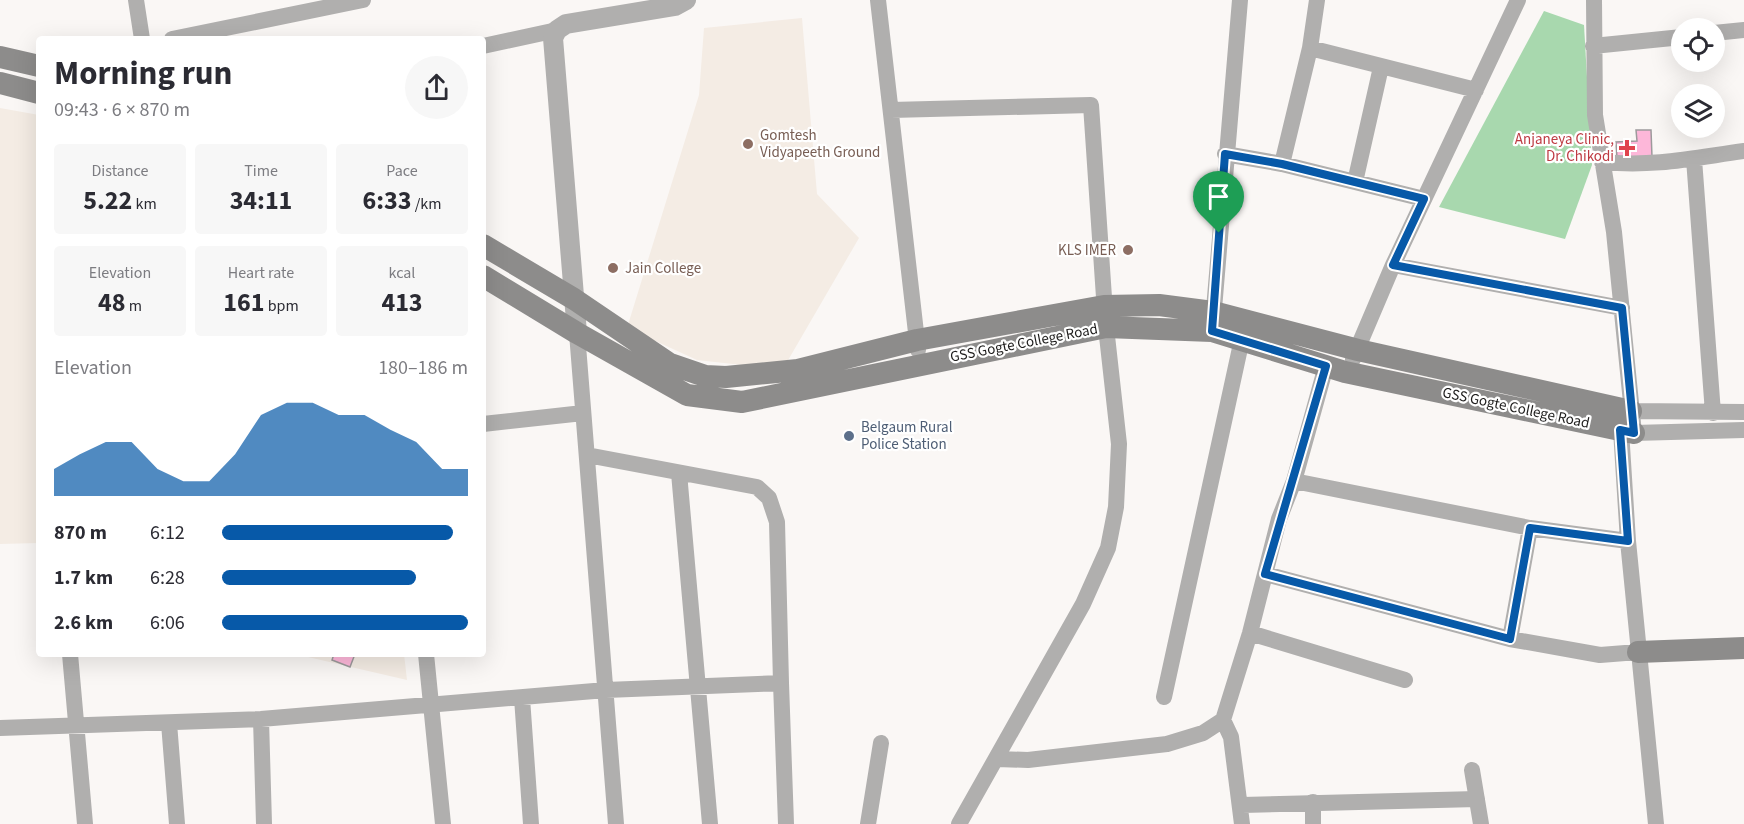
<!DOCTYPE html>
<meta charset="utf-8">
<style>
body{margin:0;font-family:"Source Sans 3",sans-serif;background:#f7f7f7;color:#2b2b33;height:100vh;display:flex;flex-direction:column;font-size:22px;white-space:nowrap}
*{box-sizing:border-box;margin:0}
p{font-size:20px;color:#7c7c81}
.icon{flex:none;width:33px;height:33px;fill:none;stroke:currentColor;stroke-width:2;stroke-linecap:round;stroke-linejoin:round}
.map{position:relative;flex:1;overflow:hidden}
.panel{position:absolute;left:36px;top:36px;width:450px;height:621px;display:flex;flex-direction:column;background:#fff;border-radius:6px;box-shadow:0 6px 24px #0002}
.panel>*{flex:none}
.controls{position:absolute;left:1671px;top:18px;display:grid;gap:12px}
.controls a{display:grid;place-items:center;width:54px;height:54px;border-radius:50%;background:#fff;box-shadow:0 6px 24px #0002;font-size:30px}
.pin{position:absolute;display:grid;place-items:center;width:51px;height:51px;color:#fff;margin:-62px -26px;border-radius:50% 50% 50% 0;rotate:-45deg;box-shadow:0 0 6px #0007}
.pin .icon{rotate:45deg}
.round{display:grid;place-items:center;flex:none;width:63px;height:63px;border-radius:32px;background:#f7f7f7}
.overview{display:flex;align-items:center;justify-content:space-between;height:102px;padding:0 18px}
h1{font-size:33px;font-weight:700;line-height:45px}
.figures{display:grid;grid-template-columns:repeat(3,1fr);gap:9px;height:102px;padding:6px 18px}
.figures div{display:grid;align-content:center;border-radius:6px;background:#f7f7f7;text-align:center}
.figures b{font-size:26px;font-weight:700}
.figures small{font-size:16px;font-weight:400}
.figures p{font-size:16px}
.chart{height:168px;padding:12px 18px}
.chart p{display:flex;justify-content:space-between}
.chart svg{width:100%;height:108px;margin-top:6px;fill:#0759a8;opacity:.7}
ul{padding:0 18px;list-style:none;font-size:20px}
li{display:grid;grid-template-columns:96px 72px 1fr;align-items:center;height:45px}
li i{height:15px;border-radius:8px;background:#0759a8}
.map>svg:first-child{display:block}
.built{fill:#f4ece4}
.green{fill:#a8d8ae}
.building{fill:#fdb7d9;stroke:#9d9a9c;stroke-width:1.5}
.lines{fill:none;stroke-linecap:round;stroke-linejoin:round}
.minor{stroke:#b0afae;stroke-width:16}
.tertiary{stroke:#b0afae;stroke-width:20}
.secondary{stroke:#8d8c8b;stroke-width:22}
.route-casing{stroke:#fff;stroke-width:12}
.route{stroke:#0759a8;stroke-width:8}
.education-dot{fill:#8d6e63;stroke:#fff;stroke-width:2}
.health-dot{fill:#e0444e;stroke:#fff;stroke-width:2}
.service-dot{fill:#5c6f8a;stroke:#fff;stroke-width:2}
.labels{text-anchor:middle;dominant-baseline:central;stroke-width:4.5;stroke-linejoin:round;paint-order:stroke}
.education-label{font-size:15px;fill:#785e54;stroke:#fff;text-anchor:start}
.health-label{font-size:15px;fill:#be3a42;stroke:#fff;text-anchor:end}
.street-label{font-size:15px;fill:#1e1d1c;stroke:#fff}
.service-label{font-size:15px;fill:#4e5e75;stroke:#fff;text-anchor:start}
</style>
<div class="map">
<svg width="1744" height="824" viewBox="0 0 1744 824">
<rect width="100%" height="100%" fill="#faf7f5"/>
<path class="built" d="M802,18L817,194L859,238L787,362L742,365L697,360L627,328L699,95L704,28Z
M0,108L39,115V543L0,544Z
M295,654H404L407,680Z"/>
<path class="green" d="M1544,11L1584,25L1592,165L1565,239L1439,207Z"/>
<path class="building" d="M1636,130H1651L1652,157L1617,158L1616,142L1637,141Z
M334,654H355L350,667L332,660Z"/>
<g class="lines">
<path class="minor" d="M136,0L142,39
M878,0L918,350
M1594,0L1595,115L1614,232L1634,433L1744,430
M1714,33L1744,30
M172,39L363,0
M483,46L557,30
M1593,46L1682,37
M1310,48L1476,90
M891,110L1091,105L1106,327L1119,444L1116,507L1108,548L1083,604L959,824
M1225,154L1282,164L1424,199
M1694,159L1713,413
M1602,162C1655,167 1693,158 1744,151
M1282,164L1310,48L1317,0
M1355,182L1381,67
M1393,265L1622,308
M1213,321L1240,0
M577,333L616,824
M1353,359L1393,265L1518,0
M1631,411L1744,412
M483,424L583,413
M1621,430L1628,541L1656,824
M587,455L757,487L769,498L777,522L781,683
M679,473L710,824
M1294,481L1530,528L1628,541
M1265,574L1510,639L1600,655L1638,652
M1250,633L1405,680
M1510,639L1530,528
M70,654L85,824
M426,654L443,824
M1164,697L1242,339
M522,698L531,824
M261,719L264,824
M1223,720L1231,737L1242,824
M169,723L177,824
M0,728L261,719L606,690L781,683L786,824
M997,759L1028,760L1167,744L1203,733L1223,720L1250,633L1279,519L1294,481L1326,366
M1472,770L1481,824
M1313,802V824
M1242,805L1477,799
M868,824L881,743"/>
<path class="tertiary" d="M577,333L553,38L557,30L566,24L675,6L686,0"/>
<path class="secondary" d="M0,57L39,66
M0,83L39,93
M483,245L574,299L670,364L705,376L726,377L798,370L917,340L1104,306L1159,305L1213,312L1358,350L1631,411
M483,276L577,333L687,395L742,402L1106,327L1212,331L1345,372L1634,433
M1638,652L1744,648"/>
</g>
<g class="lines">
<defs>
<path id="route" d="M1225,154L1282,164L1424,199L1393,265L1622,308L1634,433L1620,430L1628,541L1530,528L1510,639L1265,574L1326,366L1212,331Z"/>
</defs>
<use href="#route" class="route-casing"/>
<use href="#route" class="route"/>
</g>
<g class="education-dot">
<circle cx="748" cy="144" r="6"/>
<circle cx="1128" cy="250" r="6"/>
<circle cx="613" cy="268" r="6"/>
</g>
<path class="health-dot" d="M1624 139h6v6h6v6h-6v6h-6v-6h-6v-6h6z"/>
<circle class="service-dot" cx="849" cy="436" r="6"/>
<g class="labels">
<g class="education-label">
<text x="760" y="135">Gomtesh<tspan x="760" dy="17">Vidyapeeth Ground</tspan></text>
<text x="1116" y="250" text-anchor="end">KLS IMER</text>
<text x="625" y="268">Jain College</text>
</g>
<g class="health-label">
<text x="1614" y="139">Anjaneya Clinic,<tspan x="1614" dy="17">Dr. Chikodi</tspan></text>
</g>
<g class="street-label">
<text transform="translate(1024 343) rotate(-11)">GSS Gogte College Road</text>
<text transform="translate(1516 408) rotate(12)">GSS Gogte College Road</text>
</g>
<g class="service-label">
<text x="861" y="427">Belgaum Rural<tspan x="861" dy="17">Police Station</tspan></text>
</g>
</g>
</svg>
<div class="controls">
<a><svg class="icon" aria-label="locate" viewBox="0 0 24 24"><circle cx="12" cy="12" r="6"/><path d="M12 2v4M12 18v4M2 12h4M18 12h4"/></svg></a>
<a><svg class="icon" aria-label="layers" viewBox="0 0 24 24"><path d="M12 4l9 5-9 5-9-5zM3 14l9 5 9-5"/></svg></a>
</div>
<div class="pin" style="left:1219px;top:233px;background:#1e9e55"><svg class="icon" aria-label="arrive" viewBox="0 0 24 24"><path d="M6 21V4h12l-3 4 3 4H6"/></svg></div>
<section class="panel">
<div class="overview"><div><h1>Morning run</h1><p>09:43 · 6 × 870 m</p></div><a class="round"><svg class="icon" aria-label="share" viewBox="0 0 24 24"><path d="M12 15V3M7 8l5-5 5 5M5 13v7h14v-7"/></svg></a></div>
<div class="figures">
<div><p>Distance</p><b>5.22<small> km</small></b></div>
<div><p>Time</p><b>34:11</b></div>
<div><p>Pace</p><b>6:33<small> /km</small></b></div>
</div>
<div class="figures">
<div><p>Elevation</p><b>48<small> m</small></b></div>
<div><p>Heart rate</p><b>161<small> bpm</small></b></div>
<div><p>kcal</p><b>413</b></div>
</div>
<div class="chart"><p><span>Elevation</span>180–186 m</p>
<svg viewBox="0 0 160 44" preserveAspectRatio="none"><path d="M0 44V33L10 27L20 22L30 22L40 33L50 38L60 38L70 27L80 11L90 6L100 6L110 11L120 11L130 17L140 22L150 33L160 33V44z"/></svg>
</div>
<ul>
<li><b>870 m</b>6:12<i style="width:94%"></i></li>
<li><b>1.7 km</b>6:28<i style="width:79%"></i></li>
<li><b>2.6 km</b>6:06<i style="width:100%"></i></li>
</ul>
</section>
</div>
